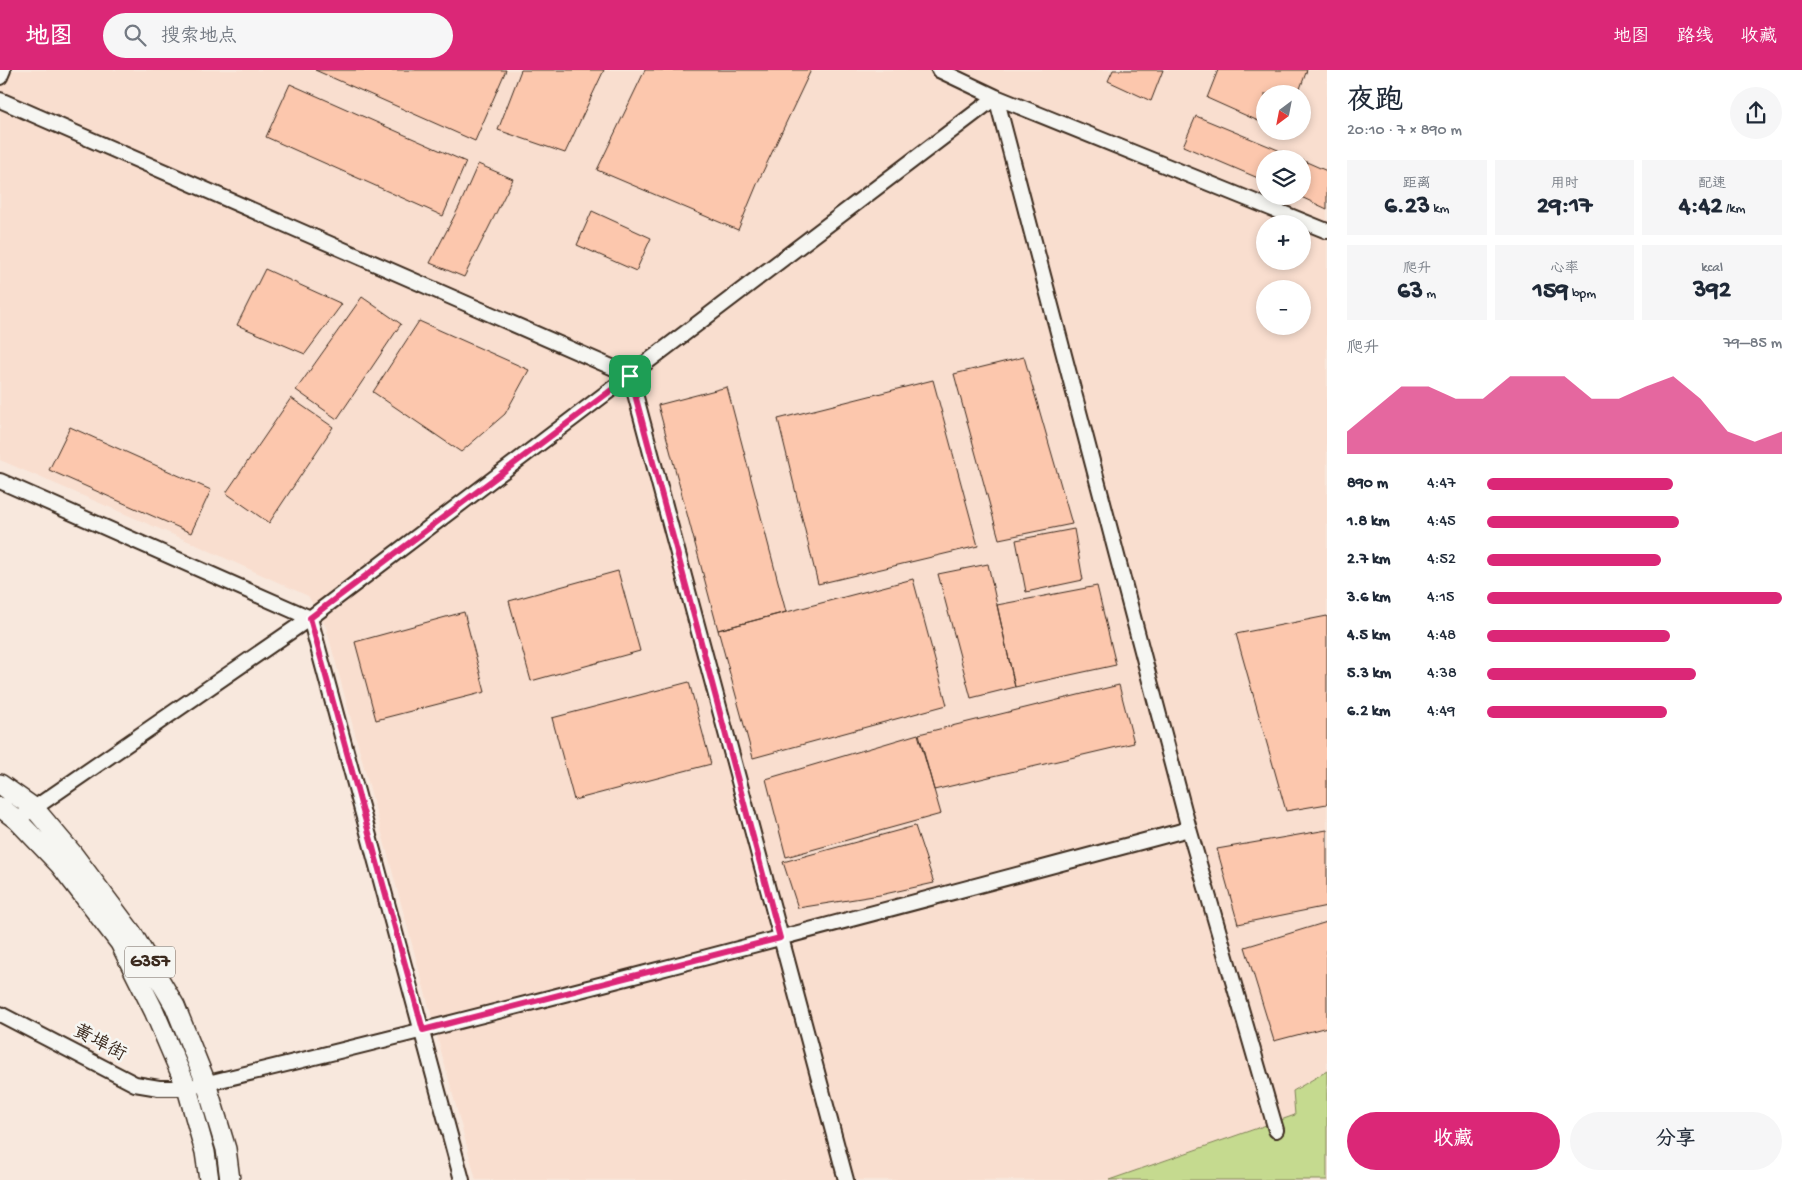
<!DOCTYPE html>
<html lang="zh">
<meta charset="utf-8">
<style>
body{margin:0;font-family:"Gochi Hand","LXGW WenKai TC",sans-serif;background:#f6f6f7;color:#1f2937;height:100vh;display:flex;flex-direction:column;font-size:19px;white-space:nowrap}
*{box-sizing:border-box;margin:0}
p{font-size:16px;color:#747a83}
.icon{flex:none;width:28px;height:28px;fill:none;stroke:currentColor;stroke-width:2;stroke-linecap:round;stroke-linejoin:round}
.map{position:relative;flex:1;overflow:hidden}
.sheet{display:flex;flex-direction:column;background:#fff;width:475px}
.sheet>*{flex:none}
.needle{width:32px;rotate:212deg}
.tools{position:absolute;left:1256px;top:15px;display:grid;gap:10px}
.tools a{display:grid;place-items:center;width:55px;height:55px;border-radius:50%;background:#fff;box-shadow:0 2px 8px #0003;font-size:25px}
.pin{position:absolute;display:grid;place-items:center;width:42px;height:42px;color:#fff;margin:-21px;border-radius:10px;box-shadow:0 2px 8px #0006}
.round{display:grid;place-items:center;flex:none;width:52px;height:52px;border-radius:26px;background:#f6f6f7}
.head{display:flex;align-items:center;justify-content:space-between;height:85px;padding:0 20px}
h1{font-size:28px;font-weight:700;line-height:38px}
.metrics{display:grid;grid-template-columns:repeat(3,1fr);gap:8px;height:85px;padding:5px 20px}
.metrics div{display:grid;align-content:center;border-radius:0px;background:#f6f6f7;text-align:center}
.metrics b{font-size:25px;font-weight:700}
.metrics small{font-size:14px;font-weight:400}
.metrics p{font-size:14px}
.chart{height:140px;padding:10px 20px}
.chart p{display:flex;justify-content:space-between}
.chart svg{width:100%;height:90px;margin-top:5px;fill:#db2777;opacity:.7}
.button{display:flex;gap:10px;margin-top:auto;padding:10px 20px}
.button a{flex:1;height:58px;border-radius:30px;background:#db2777;color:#fff;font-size:20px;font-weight:700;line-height:58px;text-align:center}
.button a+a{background:#f6f6f7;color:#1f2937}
ul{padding:0 20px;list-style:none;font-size:16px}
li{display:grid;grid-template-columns:80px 60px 1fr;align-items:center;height:38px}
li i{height:12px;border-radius:6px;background:#db2777}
header{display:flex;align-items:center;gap:30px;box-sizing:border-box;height:70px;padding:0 25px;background:#db2777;color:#fff}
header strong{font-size:24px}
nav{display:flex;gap:28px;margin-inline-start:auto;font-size:18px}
.search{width:350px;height:45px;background:#f6f6f7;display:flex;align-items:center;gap:12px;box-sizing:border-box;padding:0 18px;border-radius:28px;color:#747a83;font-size:19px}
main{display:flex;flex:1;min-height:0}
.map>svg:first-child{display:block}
.built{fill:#f9decf;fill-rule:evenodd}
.green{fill:#c5da8f;stroke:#808256}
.building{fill:#fcc7ad;stroke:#3b2a1e}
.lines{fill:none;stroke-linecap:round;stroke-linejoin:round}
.tertiary-casing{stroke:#3b2a1e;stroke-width:18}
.trunk-casing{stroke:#3b2a1e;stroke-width:22}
.tertiary{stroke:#f6f6f2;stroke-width:14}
.trunk{stroke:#f6f6f2;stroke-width:19}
.route-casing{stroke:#fff;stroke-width:10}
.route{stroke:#db2777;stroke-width:6}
.labels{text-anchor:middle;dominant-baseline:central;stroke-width:5;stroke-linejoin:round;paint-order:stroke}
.shield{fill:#f6f6f2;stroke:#73675e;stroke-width:1}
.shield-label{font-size:18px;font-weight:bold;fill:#3b2a1e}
.street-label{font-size:19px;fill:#3b2a1e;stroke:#f6f6f2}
</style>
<header>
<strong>地图</strong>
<div class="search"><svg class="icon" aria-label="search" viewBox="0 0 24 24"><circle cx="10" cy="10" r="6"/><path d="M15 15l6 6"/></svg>搜索地点</div>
<nav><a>地图</a><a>路线</a><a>收藏</a></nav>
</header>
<main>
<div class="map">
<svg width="1327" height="1110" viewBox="0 0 1327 1110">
<rect width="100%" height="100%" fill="#f8e8dd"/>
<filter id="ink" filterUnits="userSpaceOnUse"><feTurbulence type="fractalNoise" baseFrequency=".02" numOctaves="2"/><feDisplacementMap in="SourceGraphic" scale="10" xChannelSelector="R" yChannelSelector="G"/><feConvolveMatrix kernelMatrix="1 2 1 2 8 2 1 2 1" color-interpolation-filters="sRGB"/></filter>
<g filter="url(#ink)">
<path class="built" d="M0,0H1327V1001L1293,1021L1295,1045L1109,1110H476L326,557L308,526L190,472L0,390ZM1265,24H1302V61H1265ZM1265,89H1302V126H1265ZM1265,154H1302V191H1265ZM1265,219H1302V256H1265Z"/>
<path class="green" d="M1327,1001V1110H1109L1295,1045L1293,1021Z"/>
<path class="building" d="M315,0H506L475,71Z
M521,0H604L565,83L498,60Z
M645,0H811L758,112L738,160L597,100Z
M1113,0H1163L1151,31L1108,11Z
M1218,0H1307L1298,24H1265V54L1207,28Z
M290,14L466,92L443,146L266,67Z
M1196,46L1283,82L1280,89H1265V111L1183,76Z
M1302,90L1327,101V139L1299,126H1302Z
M478,94L513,109L464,207L430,193L459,137Z
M592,141L651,168L636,201L577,175Z
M265,199L342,234L305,284L237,255Z
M362,227L401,254L337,349L296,320Z
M419,251L529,300L505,344L461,382L373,322Z
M1024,287L1072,454L999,469L954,304Z
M933,310L978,476L818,514L778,349Z
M727,317L786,542L718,560L658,335Z
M291,328L333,357L269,453L226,423Z
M70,357L211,420L191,463L49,400Z
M1074,459L1083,510L1026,522L1016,470Z
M988,494L1015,617L971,628L938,504Z
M618,501L640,581L531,611L509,531Z
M913,509L947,635L753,688L718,560Z
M1097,516L1116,595L1015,617L997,535Z
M464,542L485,622L376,650L355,572Z
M1327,546V734L1286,741L1236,564Z
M689,612L711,694L574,730L552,648Z
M1119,615L1134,673L934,720L919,664Z
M918,664L941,744L786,787L766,709Z
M915,756L934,813L880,825L798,838L783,792Z
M1327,760V836L1238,854L1217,779Z
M1327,852V957L1274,971L1245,877Z"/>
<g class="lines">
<defs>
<path id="tertiary" d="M939,0L996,27L1327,161
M0,7L3,0
M0,30L630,305L846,1110
M0,411L310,548L462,1110
M17,750L310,548L996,27L1189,759L1276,1060
M0,944L135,1014L159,1018H187C522,938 856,848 1189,759"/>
<path id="trunk" d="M0,714L34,738L72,783L132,863L175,936L206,1013L226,1079L230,1110
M0,737L17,750L60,795L120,873L154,941L187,1018L205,1082L209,1110"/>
</defs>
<use href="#tertiary" class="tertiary-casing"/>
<use href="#trunk" class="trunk-casing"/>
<use href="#tertiary" class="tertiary"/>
<use href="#trunk" class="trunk"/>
</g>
</g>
<g class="lines" filter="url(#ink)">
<defs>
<path id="route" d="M630,306L780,868L423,960L310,548Z"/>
</defs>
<use href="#route" class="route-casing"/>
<use href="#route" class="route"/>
</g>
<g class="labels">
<rect class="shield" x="125" y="876.5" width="50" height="31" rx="4"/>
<g class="shield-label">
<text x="150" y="892">G357</text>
</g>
<g class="street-label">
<text transform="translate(99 974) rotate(28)">黄埠街</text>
</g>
</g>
</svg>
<div class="tools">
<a><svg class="needle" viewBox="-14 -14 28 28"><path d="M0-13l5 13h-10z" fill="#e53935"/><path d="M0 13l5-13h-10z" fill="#747a83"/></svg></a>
<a><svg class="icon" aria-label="layers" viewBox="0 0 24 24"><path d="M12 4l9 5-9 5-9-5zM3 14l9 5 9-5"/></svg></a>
<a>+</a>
<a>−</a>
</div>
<div class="pin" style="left:630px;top:306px;background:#1e9e55"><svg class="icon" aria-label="arrive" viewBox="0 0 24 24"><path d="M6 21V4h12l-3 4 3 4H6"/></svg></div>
</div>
<section class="sheet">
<div class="head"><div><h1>夜跑</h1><p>20:10 · 7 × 890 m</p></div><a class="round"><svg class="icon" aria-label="share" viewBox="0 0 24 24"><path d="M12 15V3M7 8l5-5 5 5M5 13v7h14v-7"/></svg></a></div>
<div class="metrics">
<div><p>距离</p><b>6.23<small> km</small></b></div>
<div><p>用时</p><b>29:17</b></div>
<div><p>配速</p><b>4:42<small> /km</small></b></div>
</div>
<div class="metrics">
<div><p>爬升</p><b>63<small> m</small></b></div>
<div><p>心率</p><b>159<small> bpm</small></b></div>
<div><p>kcal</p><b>392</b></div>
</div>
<div class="chart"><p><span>爬升</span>79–85 m</p>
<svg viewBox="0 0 160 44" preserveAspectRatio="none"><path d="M0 44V33L10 22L20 11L30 11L40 17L50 17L60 6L70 6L80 6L90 17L100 17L110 11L120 6L130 17L140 33L150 38L160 33V44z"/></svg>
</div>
<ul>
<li><b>890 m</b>4:47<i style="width:63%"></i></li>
<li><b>1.8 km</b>4:45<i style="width:65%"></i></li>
<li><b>2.7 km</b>4:52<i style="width:59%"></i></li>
<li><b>3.6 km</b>4:15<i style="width:100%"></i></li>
<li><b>4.5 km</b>4:48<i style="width:62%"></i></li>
<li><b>5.3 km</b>4:38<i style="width:71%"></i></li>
<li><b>6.2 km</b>4:49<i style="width:61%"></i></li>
</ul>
<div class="button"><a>收藏</a><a>分享</a></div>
</section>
</main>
